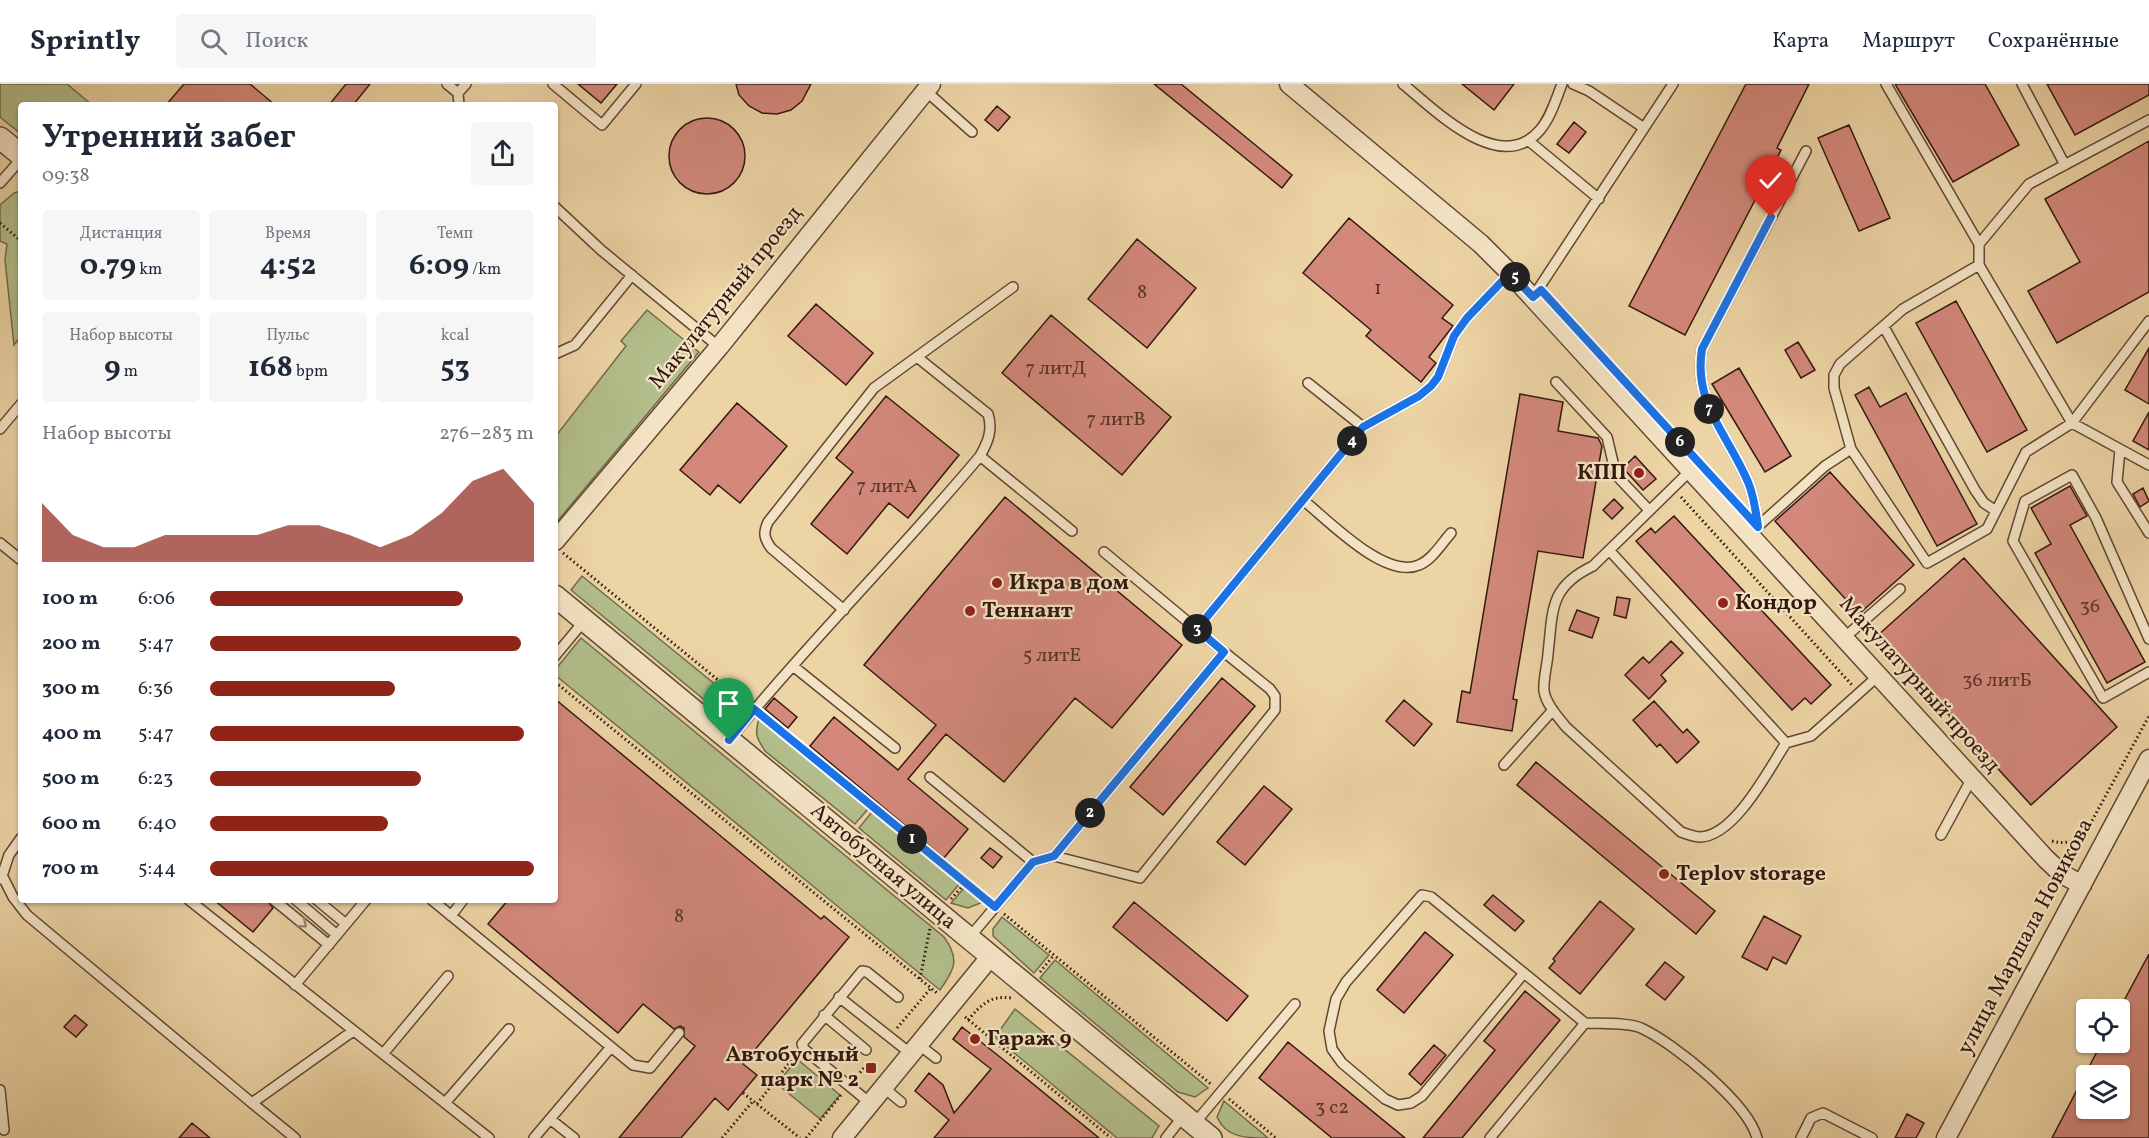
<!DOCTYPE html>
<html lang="ru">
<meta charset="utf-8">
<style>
body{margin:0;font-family:Vollkorn,serif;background:#f6f6f7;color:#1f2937;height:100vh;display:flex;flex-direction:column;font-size:22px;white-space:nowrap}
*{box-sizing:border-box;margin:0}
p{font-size:20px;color:#747a83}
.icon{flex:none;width:33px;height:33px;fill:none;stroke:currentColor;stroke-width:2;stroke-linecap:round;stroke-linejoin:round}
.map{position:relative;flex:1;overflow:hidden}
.panel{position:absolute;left:18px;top:18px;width:540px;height:801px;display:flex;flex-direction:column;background:#fff;border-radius:6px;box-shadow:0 2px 4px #0004}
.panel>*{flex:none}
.tools{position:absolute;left:2076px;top:915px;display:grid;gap:12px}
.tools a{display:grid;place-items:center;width:54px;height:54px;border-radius:6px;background:#fff;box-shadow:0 2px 4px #0004;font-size:30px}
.pin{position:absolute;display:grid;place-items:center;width:51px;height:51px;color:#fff;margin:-62px -26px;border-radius:50% 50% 50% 0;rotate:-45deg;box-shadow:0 0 6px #0007}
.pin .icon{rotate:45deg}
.km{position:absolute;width:30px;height:30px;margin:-15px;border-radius:50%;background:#222;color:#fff;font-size:16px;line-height:30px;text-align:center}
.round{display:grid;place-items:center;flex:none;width:63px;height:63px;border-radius:6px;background:#f6f6f7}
.overview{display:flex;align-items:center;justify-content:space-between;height:102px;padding:0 24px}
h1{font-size:33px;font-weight:700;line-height:45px}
.stats{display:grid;grid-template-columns:repeat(3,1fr);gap:9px;height:102px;padding:6px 24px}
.stats div{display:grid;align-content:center;border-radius:6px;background:#f6f6f7;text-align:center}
.stats b{font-size:30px;font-weight:700}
.stats small{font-size:16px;font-weight:400}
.stats p{font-size:16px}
.chart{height:168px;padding:12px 24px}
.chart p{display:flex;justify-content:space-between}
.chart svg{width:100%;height:108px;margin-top:6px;fill:#8f2418;opacity:.7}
ul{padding:0 24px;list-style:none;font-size:20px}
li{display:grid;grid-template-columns:96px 72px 1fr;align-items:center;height:45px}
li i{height:15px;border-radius:8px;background:#8f2418}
header{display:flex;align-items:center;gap:36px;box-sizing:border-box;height:84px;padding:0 30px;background:#fff;border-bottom:2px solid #e0e1e3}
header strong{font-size:28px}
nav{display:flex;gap:33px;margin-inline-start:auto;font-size:21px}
.search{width:420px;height:54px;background:#f6f6f7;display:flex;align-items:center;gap:15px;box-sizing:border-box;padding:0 21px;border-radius:6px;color:#747a83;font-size:22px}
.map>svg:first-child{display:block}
.green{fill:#b2be8b;stroke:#726b4c;stroke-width:1.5}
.building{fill:#d3887b;stroke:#32180d;stroke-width:1.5;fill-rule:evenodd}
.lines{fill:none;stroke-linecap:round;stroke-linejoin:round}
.service-casing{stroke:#614733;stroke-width:12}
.minor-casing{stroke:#614733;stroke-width:21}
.tertiary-casing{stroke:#614733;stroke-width:24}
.path{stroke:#32180d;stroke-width:3;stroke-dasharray:1.5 3;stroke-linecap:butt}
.service{stroke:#f3e3c4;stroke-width:9}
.minor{stroke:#f3e3c4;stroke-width:18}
.tertiary{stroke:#f3e3c4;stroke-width:21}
.oneway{stroke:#9c8872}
.route-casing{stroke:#fff;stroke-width:12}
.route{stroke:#1a73e8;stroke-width:8}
.poi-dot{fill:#8f2418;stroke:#f3e3c4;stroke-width:2}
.labels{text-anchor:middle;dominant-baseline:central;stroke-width:4.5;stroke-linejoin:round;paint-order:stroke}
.number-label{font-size:20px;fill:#5a3428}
.street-label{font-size:22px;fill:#32180d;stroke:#f3e3c4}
.poi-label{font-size:22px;font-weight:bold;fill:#32180d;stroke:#f3e3c4;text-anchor:start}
</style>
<header>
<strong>Sprintly</strong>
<div class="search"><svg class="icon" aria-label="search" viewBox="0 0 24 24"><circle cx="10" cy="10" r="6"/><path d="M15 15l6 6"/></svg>Поиск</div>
<nav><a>Карта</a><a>Маршрут</a><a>Сохранённые</a></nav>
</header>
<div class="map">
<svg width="2149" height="1054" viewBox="0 0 2149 1054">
<rect width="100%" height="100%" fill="#edd4a5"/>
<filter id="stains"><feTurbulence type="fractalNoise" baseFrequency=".00333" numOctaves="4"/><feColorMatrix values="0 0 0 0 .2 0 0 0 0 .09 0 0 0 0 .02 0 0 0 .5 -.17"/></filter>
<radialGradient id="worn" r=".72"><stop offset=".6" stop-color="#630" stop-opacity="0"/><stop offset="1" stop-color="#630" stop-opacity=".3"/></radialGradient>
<path class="green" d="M0,0H67L92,21H21V50L0,33Z
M21,107V252L14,261L5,176L7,160L0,157V121L14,109Z
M647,226L699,268L555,440V353L626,262L621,257Z
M582,492L743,623L726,629L718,627L571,506Z
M581,554L944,853C960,875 955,885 940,906L555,591V586Z
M759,635L868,725L855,740L765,667C757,655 754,649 759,635Z
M872,728L960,799L946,816L859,744Z
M965,803L983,818L968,824L951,819Z
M1002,833L1049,871L1034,889L993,852V845Z
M1055,876L1208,1004L1195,1013L1178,1008L1040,894Z
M1015,925L1159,1042L1152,1054H1117L995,953Z
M797,975L840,1011L820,1035L777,1000Z
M1224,1017L1268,1054C1246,1054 1226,1054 1217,1033Z"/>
<path class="building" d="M184,0H250L275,21H166Z
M346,0H370L353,21H329Z
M578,0H617L601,19Z
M736,0H811L802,17L791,26L777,30L762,29L749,22L739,11Z
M1154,0H1181L1292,91L1282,104Z
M1462,0H1514L1494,26Z
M1746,0H1809L1777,64L1781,66L1685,251L1629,222Z
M1895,0H1985L2019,61L1953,98Z
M2047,0H2149V11L2075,51Z
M997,22L1010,33L998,47L985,36Z
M669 72a38 38 0 1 1 76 0a38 38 0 1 1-76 0Z
M1574,38L1586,48L1569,69L1557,60Z
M1849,41L1890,134L1859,147L1818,54Z
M2149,57V208L2057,259L2028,207L2080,178L2045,115Z
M1349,134L1453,221L1442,234L1453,242L1429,273L1436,279L1421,298L1366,252L1371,246L1303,189Z
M1137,155L1196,204L1147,264L1088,215Z
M1956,217L2027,346L1987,368L1916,239Z
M816,220L873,269L846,301L788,252Z
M1051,231L1171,333L1122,391L1002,289Z
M1798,258L1815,286L1801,294L1785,266Z
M2149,264V320L2125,306Z
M1739,284L1791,372L1765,388L1712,300Z
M1869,303L1880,323L1906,309L1977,440L1937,462L1855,311Z
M1520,310L1563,318L1558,347L1598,354L1602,362L1583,474L1538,467L1513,615L1517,616L1512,647L1457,638L1462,607L1470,609Z
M886,312L959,371L908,434L889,419L847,470L811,440L853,388L836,374Z
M737,319L787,362L740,419L718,401L710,411L680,386Z
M2149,328V366L2133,357Z
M1635,372L1656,395L1643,406L1623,384Z
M1830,388L1914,481L1859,530L1775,437Z
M2070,402L2087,432L2070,441L2145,578L2107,599L2035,469L2051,460L2031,424Z
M2143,404L2149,417L2140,423L2133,410Z
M1005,413L1182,561L1112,644L1075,614L1004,698L946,650L908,695L968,745L944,774L810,662L834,633L898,686L936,641L864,581Z
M1614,415L1623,424L1612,435L1603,426Z
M1674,432L1831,601L1811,620L1805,614L1792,626L1636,457L1651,444L1655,449Z
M1964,474L2117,643L2031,721L1877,552Z
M1617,513L1630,515L1626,534L1614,531Z
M1577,526L1599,534L1592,554L1569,546Z
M1671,557L1683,569L1661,591L1666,597L1649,615L1625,591L1643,573L1649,579Z
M1222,594L1255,622L1163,731L1130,703Z
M774,614L797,633L788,644L765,625Z
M555,615L821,835L824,832L849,853L743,980L757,991L728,1026L715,1014L681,1054H619L695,962L684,953V944L680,942L674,945L643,920L618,949L488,840L508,816H555Z
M1404,616L1432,640L1414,662L1386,637Z
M1654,617L1683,649L1687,645L1699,658L1677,679L1660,660L1657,663L1633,636Z
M1536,678L1715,827L1696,850L1517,701Z
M1264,702L1292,725L1245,781L1217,758Z
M990,764L1002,773L993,784L981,774Z
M1493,811L1524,837L1515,847L1484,821Z
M214,816H267L273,824L253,848Z
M1600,817L1634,845L1580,910L1549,884L1555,877L1553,875Z
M1134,818L1248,912L1227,937L1113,843Z
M1764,832L1801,852L1786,880L1773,873L1767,886L1742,873Z
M1425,848L1453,871L1404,929L1377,906Z
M2149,870V1054H2052L2102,958H2120L2119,926ZM2086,992H2120V1024H2086Z
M1665,878L1684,893L1665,916L1646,901Z
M1525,907L1560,936L1462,1054H1423L1495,966L1484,957Z
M75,931L87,941L76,953L64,943Z
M962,943L1000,973L1099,1054H934L949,1036L915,1007L929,989L943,1001L954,1029L991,985L953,955Z
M1288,958L1405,1054H1332L1259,994Z
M1434,961L1446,971L1421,1001L1409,990Z
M1907,1030L1924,1039L1916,1054H1895Z
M192,1039L210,1054H179Z"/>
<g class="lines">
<defs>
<path id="service" d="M447,0L458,9
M553,0L602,41L636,0
M1403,0C1435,26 1500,93 1540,46C1551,33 1556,15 1562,0
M1573,0L1589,7L1644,44
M1886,0L1979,160
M2022,0L2065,81
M926,7L972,48
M459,21L458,9L466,0
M2149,36L2029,100L1979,160V181L1903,225L1840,280L1834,291V304L1851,365L1927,479L1987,445L2026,368L2072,339L2149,237
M1529,57L1599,115
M0,99L21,75
M555,123L601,166L719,263
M1979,181L2072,339L2149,381
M1533,213L1673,0
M1884,243L1975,406L1984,419L1996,427
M555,270L575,261L632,191
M917,273L988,330C993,346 988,358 980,372
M1556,298L1607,353L1616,391L1649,426
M1308,299L1363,343
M0,345L21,320
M2120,365L2117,398L2149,449
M1691,386L1593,482C1549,503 1553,526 1548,570C1547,582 1543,596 1544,607C1546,620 1558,633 1566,643L1681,748C1687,750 1694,753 1700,753C1735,752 1769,685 1786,659L1811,652L1878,592
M1303,416C1328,436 1385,496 1419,481C1432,476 1442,459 1451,449
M1758,443C1756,428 1754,412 1748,398C1728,350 1693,320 1702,265L1806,67
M1755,445L1825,382L1851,365
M0,459L21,476
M1609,466L1786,659
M844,526L771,464C764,454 763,449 768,438L874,304L1013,203
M1197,545L1363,343L1419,312L1431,302L1438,293L1454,252L1467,234L1510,189
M1844,554L1900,505
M2149,555L2096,434L2072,391L2025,417L2013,457L2103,614L2149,588
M555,572L584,537
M793,582L895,664
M729,656C809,558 899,469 980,372L1072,447
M1504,681L1553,626
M930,693L1033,778L969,854
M1941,751L1972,694
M1054,772L1140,794L1275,626V612L1270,605L1224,568
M1033,778L1054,772L1224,568L1104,468
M2,791L13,813L27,831L252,1019L353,947
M1,795L9,771L21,754
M189,816L489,1054
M274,816L329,861
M296,816L337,851
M317,816L346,840
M432,816L633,981L650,984L679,949
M451,832L463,816
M1524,889L1422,1012L1411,1019L1398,1021L1385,1015L1342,979L1332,965L1329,947L1336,915L1346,898L1422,811L1431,813L1585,939
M295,901L366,816
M839,913L910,969
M824,931L866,966
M918,960L936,974
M383,970L448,892
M883,1003L901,1018
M0,1006L4,1046
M252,1019L295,1054
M445,1019L509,945
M870,1019L804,965L802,960L862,887L867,888L898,913
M550,1035L574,1054
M1194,1040L1295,920
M534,1054L611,963
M1166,1054L1184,1031
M1490,1054L1585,939C1601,940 1626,938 1641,944C1674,959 1748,1019 1757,1054
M1801,1054L1811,1034L1823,1029L1872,1054"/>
<path id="minor" d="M1289,0L1481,160L1510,189L2046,775L2062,790L2082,801
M555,457L719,263L931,0
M842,1054L991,872
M1946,1054L2149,675"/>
<path id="tertiary" d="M0,54L21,71
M555,512L1211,1054"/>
</defs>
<use href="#service" class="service-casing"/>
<use href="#minor" class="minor-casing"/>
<use href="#tertiary" class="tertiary-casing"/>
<path class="path" d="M0,139L21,157
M1681,413L1852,601
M563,469L746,619
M555,598L937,909
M763,632L985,815
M2052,757C2066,761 2078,757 2087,746L2149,632
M951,815L966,798
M1004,830L1212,1001
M1040,888L1054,871
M920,895L930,844
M965,933L1111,1054
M968,936C981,921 990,911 1011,914
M897,944L931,904
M857,992L868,979
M743,1009L800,1054
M1229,1015L1276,1054
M757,1020L794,973
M722,1054L753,1017
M806,1054L841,1011"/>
<use href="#service" class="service"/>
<use href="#minor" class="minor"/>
<use href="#tertiary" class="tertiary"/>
</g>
<defs><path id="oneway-chevron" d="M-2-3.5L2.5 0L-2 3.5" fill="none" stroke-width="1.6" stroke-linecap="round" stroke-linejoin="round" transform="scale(1.5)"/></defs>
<use class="oneway" href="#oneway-chevron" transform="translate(303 840) rotate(39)"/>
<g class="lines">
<defs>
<path id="route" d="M729,656L754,625L995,823L1033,778L1054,772L1224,568L1197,545L1363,343L1419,312L1431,302L1438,293L1454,252L1467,234L1510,189L1533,213L1541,206L1758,443C1756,428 1754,412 1748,398C1728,350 1693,320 1702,265L1771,133"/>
</defs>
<use href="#route" class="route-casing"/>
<use href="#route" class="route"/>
</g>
<g class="poi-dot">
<circle cx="1639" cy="389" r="6"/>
<circle cx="997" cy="499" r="6"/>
<circle cx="1723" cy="519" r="6"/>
<circle cx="970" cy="527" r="6"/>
<circle cx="1664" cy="790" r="6"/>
<circle cx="975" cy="955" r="6"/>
<rect x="865" y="978" width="12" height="12" rx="3"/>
</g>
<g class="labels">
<g class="number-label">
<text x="1378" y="205">1</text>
<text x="1142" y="209">8</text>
<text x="1056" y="285">7 литД</text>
<text x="1116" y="336">7 литВ</text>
<text x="887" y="403">7 литА</text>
<text x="2090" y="523">36</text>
<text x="1052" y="572">5 литЕ</text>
<text x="1997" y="597">36 литБ</text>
<text x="679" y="833">8</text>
<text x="1332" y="1024">3 с2</text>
</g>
<g class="street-label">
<text transform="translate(726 214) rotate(-51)">Макулатурный проезд</text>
<text transform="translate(1919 601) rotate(48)">Макулатурный проезд</text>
<text transform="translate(883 783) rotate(40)">Автобусная улица</text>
<text transform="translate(2026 853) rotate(-62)">улица Маршала Новикова</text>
</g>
<g class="poi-label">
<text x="1627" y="389" text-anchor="end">КПП</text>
<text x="1009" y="499">Икра в дом</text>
<text x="1735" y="519">Кондор</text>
<text x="982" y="527">Теннант</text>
<text x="1676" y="790">Teplov storage</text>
<text x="987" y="955">Гараж 9</text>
<text x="859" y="971" text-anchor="end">Автобусный<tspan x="859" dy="25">парк № 2</tspan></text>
</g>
</g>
<rect width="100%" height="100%" filter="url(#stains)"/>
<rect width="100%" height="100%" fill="url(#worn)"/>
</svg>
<div class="tools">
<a><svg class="icon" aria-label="locate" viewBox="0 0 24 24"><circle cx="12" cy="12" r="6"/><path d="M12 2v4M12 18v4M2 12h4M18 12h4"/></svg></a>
<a><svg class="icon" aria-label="layers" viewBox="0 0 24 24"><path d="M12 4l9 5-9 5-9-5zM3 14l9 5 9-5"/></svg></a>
</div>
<div class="pin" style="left:729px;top:656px;background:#1e9e55"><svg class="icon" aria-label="arrive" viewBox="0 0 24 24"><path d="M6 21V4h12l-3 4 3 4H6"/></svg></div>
<div class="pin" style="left:1771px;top:133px;background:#d93025"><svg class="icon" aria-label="check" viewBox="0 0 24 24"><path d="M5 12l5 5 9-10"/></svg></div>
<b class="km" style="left:912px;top:755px">1</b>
<b class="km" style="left:1090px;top:729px">2</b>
<b class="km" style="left:1197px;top:545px">3</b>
<b class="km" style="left:1352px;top:357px">4</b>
<b class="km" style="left:1515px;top:193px">5</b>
<b class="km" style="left:1680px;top:358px">6</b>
<b class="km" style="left:1709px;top:325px">7</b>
<section class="panel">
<div class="overview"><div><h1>Утренний забег</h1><p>09:38</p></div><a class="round"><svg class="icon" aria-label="share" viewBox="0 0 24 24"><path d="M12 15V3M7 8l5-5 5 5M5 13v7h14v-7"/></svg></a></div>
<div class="stats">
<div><p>Дистанция</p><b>0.79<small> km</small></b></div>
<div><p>Время</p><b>4:52</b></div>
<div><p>Темп</p><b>6:09<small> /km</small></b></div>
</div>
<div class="stats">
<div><p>Набор высоты</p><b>9<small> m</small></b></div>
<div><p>Пульс</p><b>168<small> bpm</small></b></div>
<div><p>kcal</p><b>53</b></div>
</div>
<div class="chart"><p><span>Набор высоты</span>276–283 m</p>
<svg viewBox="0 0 160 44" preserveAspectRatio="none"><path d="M0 44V20L10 33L20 38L30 38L40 33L50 33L60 33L70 33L80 29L90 29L100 33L110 38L120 33L130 24L140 11L150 6L160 20V44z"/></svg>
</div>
<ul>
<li><b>100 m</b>6:06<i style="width:78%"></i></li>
<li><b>200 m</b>5:47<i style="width:96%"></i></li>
<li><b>300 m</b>6:36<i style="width:57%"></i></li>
<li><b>400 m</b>5:47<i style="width:97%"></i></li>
<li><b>500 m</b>6:23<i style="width:65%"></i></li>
<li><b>600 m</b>6:40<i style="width:55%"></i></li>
<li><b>700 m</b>5:44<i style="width:100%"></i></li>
</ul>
</section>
</div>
